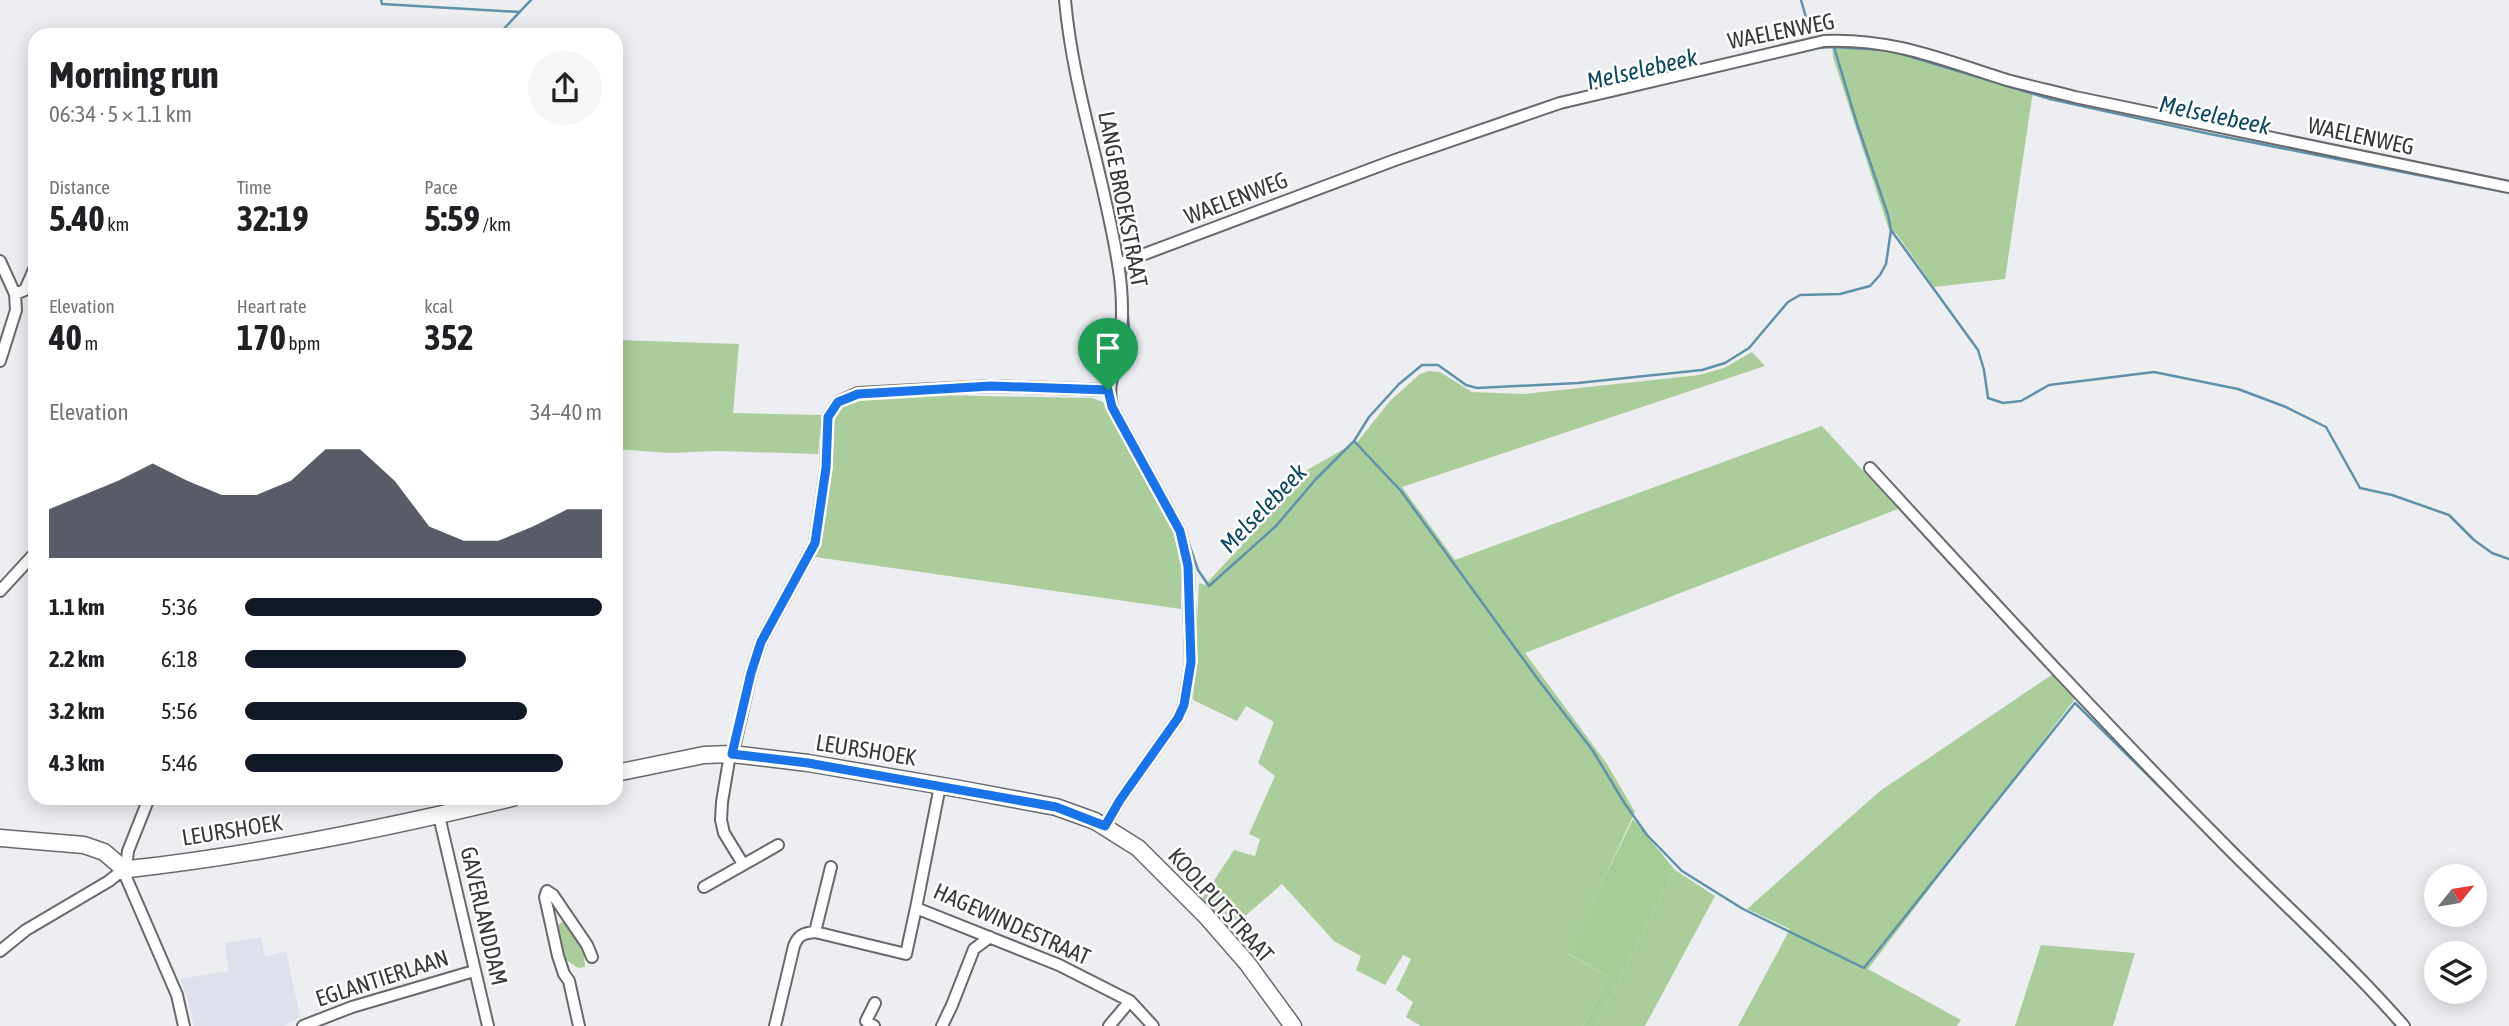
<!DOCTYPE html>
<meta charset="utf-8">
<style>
body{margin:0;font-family:"Asap Condensed",sans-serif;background:#f6f6f6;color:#202124;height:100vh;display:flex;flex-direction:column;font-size:26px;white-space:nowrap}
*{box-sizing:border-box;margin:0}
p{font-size:23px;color:#757577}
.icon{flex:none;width:38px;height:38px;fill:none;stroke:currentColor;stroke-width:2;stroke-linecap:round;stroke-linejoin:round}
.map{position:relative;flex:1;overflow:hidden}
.details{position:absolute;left:28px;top:28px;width:595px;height:777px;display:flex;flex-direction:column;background:#fff;border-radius:21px;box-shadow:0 4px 18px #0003}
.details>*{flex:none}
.needle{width:46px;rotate:60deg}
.buttons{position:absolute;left:2424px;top:864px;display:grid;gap:14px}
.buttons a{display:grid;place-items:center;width:63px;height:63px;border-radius:50%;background:#fff;box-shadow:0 4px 18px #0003;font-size:35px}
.pin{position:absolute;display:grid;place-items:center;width:60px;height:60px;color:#fff;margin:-72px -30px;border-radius:50% 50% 50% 0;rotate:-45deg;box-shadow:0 0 7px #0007}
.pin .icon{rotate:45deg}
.round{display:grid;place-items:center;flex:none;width:74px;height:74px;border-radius:37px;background:#f6f6f6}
.head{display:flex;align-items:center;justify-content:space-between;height:119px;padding:0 21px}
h1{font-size:38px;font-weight:700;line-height:52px}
.metrics{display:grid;grid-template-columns:repeat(3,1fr);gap:10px;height:119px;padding:7px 21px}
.metrics div{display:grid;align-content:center}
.metrics b{font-size:35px;font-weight:700}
.metrics small{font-size:19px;font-weight:400}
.metrics p{font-size:19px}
.chart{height:196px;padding:14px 21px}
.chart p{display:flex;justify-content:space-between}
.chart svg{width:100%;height:126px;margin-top:7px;fill:#111827;opacity:.7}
ul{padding:0 21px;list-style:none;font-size:23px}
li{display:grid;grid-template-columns:112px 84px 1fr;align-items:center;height:52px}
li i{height:18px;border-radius:9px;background:#111827}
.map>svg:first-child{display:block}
.built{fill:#dee0ec}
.green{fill:#abcd9b}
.forest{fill:#a7cd96}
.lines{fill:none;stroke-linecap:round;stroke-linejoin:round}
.stream{stroke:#6091aa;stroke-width:2.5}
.street-casing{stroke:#68696d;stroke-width:14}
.secondary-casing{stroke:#68696d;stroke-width:19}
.street{stroke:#fff;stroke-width:10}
.secondary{stroke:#fff;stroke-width:16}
.route-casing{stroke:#fff;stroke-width:14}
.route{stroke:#1a73e8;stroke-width:9}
.labels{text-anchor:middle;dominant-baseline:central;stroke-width:5;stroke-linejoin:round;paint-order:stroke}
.street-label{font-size:23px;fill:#39393b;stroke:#fff}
.water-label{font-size:24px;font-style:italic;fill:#0d485f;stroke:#fff}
</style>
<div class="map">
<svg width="2509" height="1026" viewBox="0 0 2509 1026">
<rect width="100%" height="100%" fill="#edeef2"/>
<path class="built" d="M261,937L265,957L286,951L300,1017L284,1026H194L187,996L180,979L229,971L225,943Z"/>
<path class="green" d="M1832,44L1899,50L2033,91L2005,279L1934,287L1896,233L1889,230L1833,57Z
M616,340L739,344L733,413L822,415L818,454L718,451L669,453L616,449Z
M1752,352L1765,366L1402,487L1455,560L1822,426L1898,509L1525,653L1607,764L1635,812L1569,954L1609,977L1583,1026H1421L1406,1017L1413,1002L1396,990L1411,959L1403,955L1385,985L1356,970L1361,956L1334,941L1282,884L1229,930L1202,899L1234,850L1255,856L1260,839L1249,834L1275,776L1258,763L1274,722L1246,706L1237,721L1193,700L1199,583L1205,585L1292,491L1307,470L1358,441L1390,401L1420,374L1429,371L1440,372L1472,392L1523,394L1699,375L1724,368Z
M930,395L1092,398L1103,402L1174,534L1181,568V609L815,557L828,503L833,421C835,416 836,409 841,406C854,397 912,396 930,395Z
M2053,674L2075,699L1868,969L1961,1020L1957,1026H1738L1790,929L1747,909L1880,791Z
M1675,870L1715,896L1645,1026H1595Z
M565,920L583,947L585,967L578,968L562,957L555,927Z
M2041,945L2135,953L2113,1026H2015Z"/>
<path class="forest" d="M1633,819L1675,870L1595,1026H1583L1609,977L1568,953Z"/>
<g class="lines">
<path class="stream" d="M381,0L382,4L519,12
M1801,0L1811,35
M498,35L531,0
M1834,47L1857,124L1888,215L1891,230L1978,350L1984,370L1988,398L2003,403L2021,401L2049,385L2154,372L2238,389L2286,407L2326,427L2360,488L2392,495L2449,515L2474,540L2492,553L2509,559
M1815,48L1834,47L1885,50
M1892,51L2050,99L2205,133L2509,193
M1228,228L1277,210
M1125,282L1127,267L1139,261
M1124,355L1129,330L1126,288
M1354,441L1401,491L1537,678L1593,751L1625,804L1647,835L1682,871L1743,909L1864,968L2075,703L2197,824
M1187,538L1198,570L1209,586L1276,526L1316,479L1354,441L1369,417L1399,384L1422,365H1438L1466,385L1477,388L1578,383L1702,370L1725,363L1749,348L1788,302L1800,295L1840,294L1870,286L1880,275L1886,264L1891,230
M2286,913L2356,982
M2389,1017L2396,1026"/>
<defs>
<path id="street" d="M1065,0C1073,90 1104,175 1118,264C1123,292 1123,321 1120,350C1117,374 1106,378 1112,407L1180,531L1188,566L1191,662L1184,705L1178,718L1120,800L1105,826
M0,261L15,294L16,310L0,361
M1118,264L1395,160L1560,103L1824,41C1893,38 1943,60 2007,80C2029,86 2052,91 2075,97L2509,187
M15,294L25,290L35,267
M1870,468C1986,594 2101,720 2222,842C2282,903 2347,961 2404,1026
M0,591L35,553
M940,786L916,908L1059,965L1130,1001L1153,1026
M149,798L128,851L125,875L177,995L184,1026
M439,816L488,1026
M743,864L724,833L721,820L722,802L729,760L735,744L751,673L761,642L815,543L826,468L828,417L838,402L858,393L991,386L1108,390
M704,887L778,845
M815,932L831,867
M0,951L26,930L109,881L124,869
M303,1026L352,1007L474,971
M579,1026L569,981L564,974L558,956L545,897L547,891L553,895L587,945L592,957
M775,1026L794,946C798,935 804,933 815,932L906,954L916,908
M874,1026L866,1021L875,1003
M942,1026L952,1005L974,949L990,937
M1109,1026L1130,1001"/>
<path id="secondary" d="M616,773L704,755L732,754L808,763L960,789L1056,807L1095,821L1138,848L1206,916L1247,963L1293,1026
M0,838L84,845L104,852L124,869H129C257,855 386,828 512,798"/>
</defs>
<use href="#street" class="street-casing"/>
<use href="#secondary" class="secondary-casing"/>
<use href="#street" class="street"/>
<use href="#secondary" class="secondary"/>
</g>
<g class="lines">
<defs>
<path id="route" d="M991,386L1108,390L1112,407L1180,531L1188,566L1191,662L1184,705L1178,718L1120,800L1105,826L1056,807L808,763L732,754L751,673L761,642L815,543L826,468L828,417L838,402L858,394Z"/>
</defs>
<use href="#route" class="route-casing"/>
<use href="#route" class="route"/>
</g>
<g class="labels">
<g class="street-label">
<text transform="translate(1781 31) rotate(-11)">WAELENWEG</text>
<text transform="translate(2361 136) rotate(12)">WAELENWEG</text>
<text transform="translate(1236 198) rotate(-21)">WAELENWEG</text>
<text transform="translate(1123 199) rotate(79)">LANGE BROEKSTRAAT</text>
<text transform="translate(866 750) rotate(9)">LEURSHOEK</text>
<text transform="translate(232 830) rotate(-9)">LEURSHOEK</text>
<text transform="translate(1221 905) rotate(48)">KOOLPUTSTRAAT</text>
<text transform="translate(484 916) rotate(77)">GAVERLANDDAM</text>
<text transform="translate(1012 924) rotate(24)">HAGEWINDESTRAAT</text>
<text transform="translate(382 978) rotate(-18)">EGLANTIERLAAN</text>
</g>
<g class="water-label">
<text transform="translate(1642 69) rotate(-13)">Melselebeek</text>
<text transform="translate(2215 115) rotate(12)">Melselebeek</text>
<text transform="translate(1263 508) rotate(-46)">Melselebeek</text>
</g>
</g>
</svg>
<div class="buttons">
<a><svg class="needle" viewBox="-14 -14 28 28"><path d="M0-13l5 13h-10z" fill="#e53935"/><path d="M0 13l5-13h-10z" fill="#757577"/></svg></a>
<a><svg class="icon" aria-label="layers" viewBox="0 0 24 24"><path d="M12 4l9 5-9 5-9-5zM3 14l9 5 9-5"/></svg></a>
</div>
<div class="pin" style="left:1108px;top:390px;background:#1e9e55"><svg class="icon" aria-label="arrive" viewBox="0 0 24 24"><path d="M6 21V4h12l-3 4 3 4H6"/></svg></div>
<section class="details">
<div class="head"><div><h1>Morning run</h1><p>06:34 · 5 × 1.1 km</p></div><a class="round"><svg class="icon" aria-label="share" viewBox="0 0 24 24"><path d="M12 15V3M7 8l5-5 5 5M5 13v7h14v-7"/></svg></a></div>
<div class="metrics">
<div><p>Distance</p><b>5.40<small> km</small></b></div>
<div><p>Time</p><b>32:19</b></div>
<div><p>Pace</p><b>5:59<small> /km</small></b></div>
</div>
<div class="metrics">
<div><p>Elevation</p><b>40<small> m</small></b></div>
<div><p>Heart rate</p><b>170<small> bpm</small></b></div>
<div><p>kcal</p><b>352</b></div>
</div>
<div class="chart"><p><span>Elevation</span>34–40 m</p>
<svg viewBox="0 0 160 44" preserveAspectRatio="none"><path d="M0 44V27L10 22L20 17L30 11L40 17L50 22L60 22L70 17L80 6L90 6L100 17L110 33L120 38L130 38L140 33L150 27L160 27V44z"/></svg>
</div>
<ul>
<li><b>1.1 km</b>5:36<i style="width:100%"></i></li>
<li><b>2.2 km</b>6:18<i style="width:62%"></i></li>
<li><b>3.2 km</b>5:56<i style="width:79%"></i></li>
<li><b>4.3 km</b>5:46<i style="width:89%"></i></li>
</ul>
</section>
</div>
